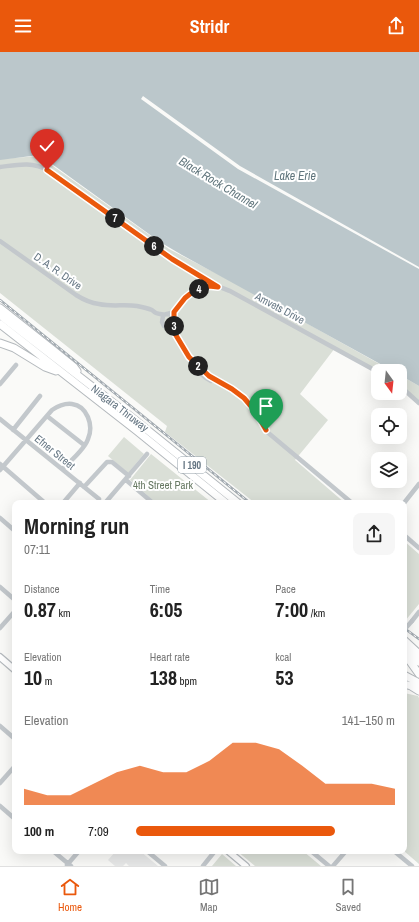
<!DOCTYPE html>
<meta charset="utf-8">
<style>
body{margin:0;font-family:"Archivo Narrow",sans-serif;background:#f6f6f6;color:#222;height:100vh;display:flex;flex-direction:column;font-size:15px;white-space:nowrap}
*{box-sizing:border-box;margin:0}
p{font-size:13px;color:#767676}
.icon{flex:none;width:22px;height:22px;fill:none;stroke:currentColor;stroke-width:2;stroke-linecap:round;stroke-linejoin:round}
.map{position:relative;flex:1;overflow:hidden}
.sheet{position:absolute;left:12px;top:448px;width:395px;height:354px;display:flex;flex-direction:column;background:#fff;border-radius:8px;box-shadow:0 4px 16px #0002}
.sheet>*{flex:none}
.needle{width:26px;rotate:165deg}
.buttons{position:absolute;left:371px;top:312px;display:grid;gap:8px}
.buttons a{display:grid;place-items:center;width:36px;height:36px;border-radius:8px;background:#fff;box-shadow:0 4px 16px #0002;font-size:20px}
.pin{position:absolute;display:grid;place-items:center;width:34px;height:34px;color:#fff;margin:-41px -17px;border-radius:50% 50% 50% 0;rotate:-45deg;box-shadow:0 0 4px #0007}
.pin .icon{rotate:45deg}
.km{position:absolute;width:20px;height:20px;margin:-10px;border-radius:50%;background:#222;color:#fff;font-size:11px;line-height:20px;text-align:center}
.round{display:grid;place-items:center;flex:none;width:42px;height:42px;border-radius:8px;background:#f6f6f6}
.summary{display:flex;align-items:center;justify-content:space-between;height:68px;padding:0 12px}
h1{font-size:22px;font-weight:700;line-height:30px}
.metrics{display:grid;grid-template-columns:repeat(3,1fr);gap:6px;height:68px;padding:4px 12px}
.metrics div{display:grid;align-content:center}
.metrics b{font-size:20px;font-weight:700}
.metrics small{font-size:11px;font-weight:400}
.metrics p{font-size:11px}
.chart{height:112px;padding:8px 12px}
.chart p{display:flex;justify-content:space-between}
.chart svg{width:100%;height:72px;margin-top:4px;fill:#ea580c;opacity:.7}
ul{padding:0 12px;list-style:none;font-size:13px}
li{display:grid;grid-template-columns:64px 48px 1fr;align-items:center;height:30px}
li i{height:10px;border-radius:5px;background:#ea580c}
header{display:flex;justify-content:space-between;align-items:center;height:52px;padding:0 12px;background:#ea580c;color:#fff;font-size:18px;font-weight:700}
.menu{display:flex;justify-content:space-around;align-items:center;height:56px;border-top:1px solid #e0e0e0;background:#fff;font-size:11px;color:#767676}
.menu a{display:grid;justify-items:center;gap:2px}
.menu .active{color:#ea580c}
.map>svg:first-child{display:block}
.built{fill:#e8e9e9}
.green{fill:#dadfd7}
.water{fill:#bbc7cb}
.pier{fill:#fafaf8}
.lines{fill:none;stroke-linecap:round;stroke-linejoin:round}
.major-casing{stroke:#b5babe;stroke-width:8}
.highway-casing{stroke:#b4b9bd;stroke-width:9}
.minor{stroke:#c3c8cc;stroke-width:4.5}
.major{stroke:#fff;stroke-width:5.5}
.highway{stroke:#fff;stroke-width:7}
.rail-casing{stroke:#a2aab0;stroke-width:2.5}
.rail{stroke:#fff;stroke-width:1;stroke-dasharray:3;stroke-linecap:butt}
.minor-bridge{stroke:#c3c8cc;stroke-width:4.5}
.route-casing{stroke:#fff;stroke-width:8}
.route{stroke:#ea580c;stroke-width:5}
.labels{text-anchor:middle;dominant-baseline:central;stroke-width:4;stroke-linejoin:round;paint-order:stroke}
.shield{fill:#fff;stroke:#939fa8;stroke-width:1}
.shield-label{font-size:10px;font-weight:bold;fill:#657683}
.street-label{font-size:11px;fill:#657683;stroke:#fff}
.park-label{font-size:11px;fill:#687a64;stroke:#fff}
.water-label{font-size:12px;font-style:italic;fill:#60757c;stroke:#fff}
</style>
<header><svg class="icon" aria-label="menu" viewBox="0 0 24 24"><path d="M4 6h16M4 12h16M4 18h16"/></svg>Stridr<svg class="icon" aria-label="share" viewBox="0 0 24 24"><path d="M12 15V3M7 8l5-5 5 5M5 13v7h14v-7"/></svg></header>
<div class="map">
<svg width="419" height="814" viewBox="0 0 419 814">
<rect width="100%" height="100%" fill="#fafaf8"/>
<path class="built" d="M116,799H140L158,814H129L126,811L123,814H115L108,808Z"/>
<path class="green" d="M39,104L169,197L235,231L392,319H378L335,296L300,342L328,368L295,408L345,451H255L165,380L167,374L0,241V107Z
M400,323L419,334V351L400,334Z
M124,385L144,402L128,421L108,404Z
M151,402L212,451H156L130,428Z
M404,489L419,502V552L405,569L404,568Z
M404,641L418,644L419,646V812L404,799Z
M237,799H303L321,814H255Z
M222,802L236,814H212Z"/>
<path class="water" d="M0,0H419V334L400,323V319H393L182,203L160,190L45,107L39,103L0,108Z"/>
<path class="pier" d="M143,44L240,114L419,215V217L238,117L141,47Z"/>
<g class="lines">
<defs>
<path id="major" d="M0,605L15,618
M228,799L246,814"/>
<path id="highway" d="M0,256L53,298L74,315L77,319
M0,263L130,364L238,451
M0,272L137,379L226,451
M0,291L14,296L45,315L56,319
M404,588L419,602
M404,597L419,610
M404,603L409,608L419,622
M404,623L419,631
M404,632L411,634L419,639"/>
</defs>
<use href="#major" class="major-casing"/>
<use href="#highway" class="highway-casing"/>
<path class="minor" d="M0,115C16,113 32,109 47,118L172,207L218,235
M0,189L76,243C84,248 91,251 99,252C112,255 124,252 137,254C142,255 147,256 152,258C154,260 157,262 160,262C167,264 172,258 174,269C173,274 169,276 164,274L162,270L163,264L166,262
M167,262C175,261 177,256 182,250C190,240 204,232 218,235C222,235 226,238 230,239L378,320
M165,274L173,277L189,305L204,320L221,332L232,337L244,346L256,360L266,379L352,451
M192,312C197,319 203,325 211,329
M0,332L16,313
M400,334L419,351
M47,364L84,393
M0,367L99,447
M13,378L40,344
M0,412L45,451
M0,418L52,358C58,354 64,351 72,352C87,354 94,373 88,387C85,396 70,410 62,417
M126,428L153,451
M84,435L107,410H112L129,424
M63,451L80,431
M105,451L147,402
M404,451L419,432
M0,466L15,479
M404,483L419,496
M0,535L15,548
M412,569L419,560
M0,576L15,559
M0,674L15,687
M0,731L15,714
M0,754L15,767
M53,799L71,814
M147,799L165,814
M311,799L329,814
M394,799L412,814
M67,813L79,799
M203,814L215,799
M333,814L346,799"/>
<use href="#major" class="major"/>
<use href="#highway" class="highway"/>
<defs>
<path id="rail" d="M0,248L250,451
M404,576L419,587"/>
</defs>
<use href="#rail" class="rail-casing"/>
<use href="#rail" class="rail"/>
<path class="minor-bridge" d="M404,578L412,569"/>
</g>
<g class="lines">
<defs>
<path id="route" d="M47,118L172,207L218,235L209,234L202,236L190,242L185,246L174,260V280L189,305L209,324L232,337L244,346L256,360L266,378"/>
</defs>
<use href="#route" class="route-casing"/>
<use href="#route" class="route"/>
</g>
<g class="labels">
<rect class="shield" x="178" y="405" width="28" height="16" rx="3"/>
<g class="shield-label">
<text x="192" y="413">I 190</text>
</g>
<g class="street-label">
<text transform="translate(58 219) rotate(35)">D. A. R. Drive</text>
<text transform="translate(280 256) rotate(28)">Amvets Drive</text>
<text transform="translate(120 356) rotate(38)">Niagara Thruway</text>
<text transform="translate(55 400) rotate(39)">Efner Street</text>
</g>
<g class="park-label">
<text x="163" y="433">4th Street Park</text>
</g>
<g class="water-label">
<text x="295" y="124">Lake Erie</text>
<text transform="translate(218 131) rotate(31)">Black Rock Channel</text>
</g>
</g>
</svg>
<div class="buttons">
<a><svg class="needle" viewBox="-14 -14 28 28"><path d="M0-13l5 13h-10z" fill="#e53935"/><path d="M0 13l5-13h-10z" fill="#767676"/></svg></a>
<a><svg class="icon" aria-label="locate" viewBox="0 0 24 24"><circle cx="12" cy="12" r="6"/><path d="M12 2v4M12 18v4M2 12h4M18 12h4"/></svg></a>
<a><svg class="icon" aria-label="layers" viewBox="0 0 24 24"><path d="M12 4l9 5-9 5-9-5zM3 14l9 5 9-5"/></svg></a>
</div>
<div class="pin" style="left:266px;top:378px;background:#1e9e55"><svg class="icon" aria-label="arrive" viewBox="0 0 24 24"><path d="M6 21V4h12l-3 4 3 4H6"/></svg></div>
<div class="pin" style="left:47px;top:118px;background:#d93025"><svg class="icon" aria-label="check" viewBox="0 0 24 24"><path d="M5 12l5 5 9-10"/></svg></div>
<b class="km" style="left:198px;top:314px">2</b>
<b class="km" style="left:174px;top:274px">3</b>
<b class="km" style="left:199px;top:237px">4</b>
<b class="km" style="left:154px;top:194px">6</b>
<b class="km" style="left:115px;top:166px">7</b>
<section class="sheet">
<div class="summary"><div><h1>Morning run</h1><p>07:11</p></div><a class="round"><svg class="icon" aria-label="share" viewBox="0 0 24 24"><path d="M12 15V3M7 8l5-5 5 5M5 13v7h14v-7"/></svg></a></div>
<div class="metrics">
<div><p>Distance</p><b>0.87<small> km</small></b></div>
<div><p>Time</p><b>6:05</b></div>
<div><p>Pace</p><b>7:00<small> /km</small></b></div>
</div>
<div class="metrics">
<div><p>Elevation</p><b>10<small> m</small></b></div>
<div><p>Heart rate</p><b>138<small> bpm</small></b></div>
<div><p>kcal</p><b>53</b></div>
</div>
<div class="chart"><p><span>Elevation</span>141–150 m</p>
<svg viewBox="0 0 160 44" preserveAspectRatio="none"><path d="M0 44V34L10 38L20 38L30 31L40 24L50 20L60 24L70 24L80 17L90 6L100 6L110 10L120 20L130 31L140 31L150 31L160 34V44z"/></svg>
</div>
<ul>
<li><b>100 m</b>7:09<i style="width:77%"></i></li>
</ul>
</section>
</div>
<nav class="menu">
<a class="active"><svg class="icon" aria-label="home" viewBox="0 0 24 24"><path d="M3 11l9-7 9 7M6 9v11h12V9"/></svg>Home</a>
<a><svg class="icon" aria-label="map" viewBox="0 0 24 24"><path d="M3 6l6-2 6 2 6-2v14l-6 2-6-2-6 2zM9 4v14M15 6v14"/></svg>Map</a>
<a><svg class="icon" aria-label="saved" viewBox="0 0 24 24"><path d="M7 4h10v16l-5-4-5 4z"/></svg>Saved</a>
</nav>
